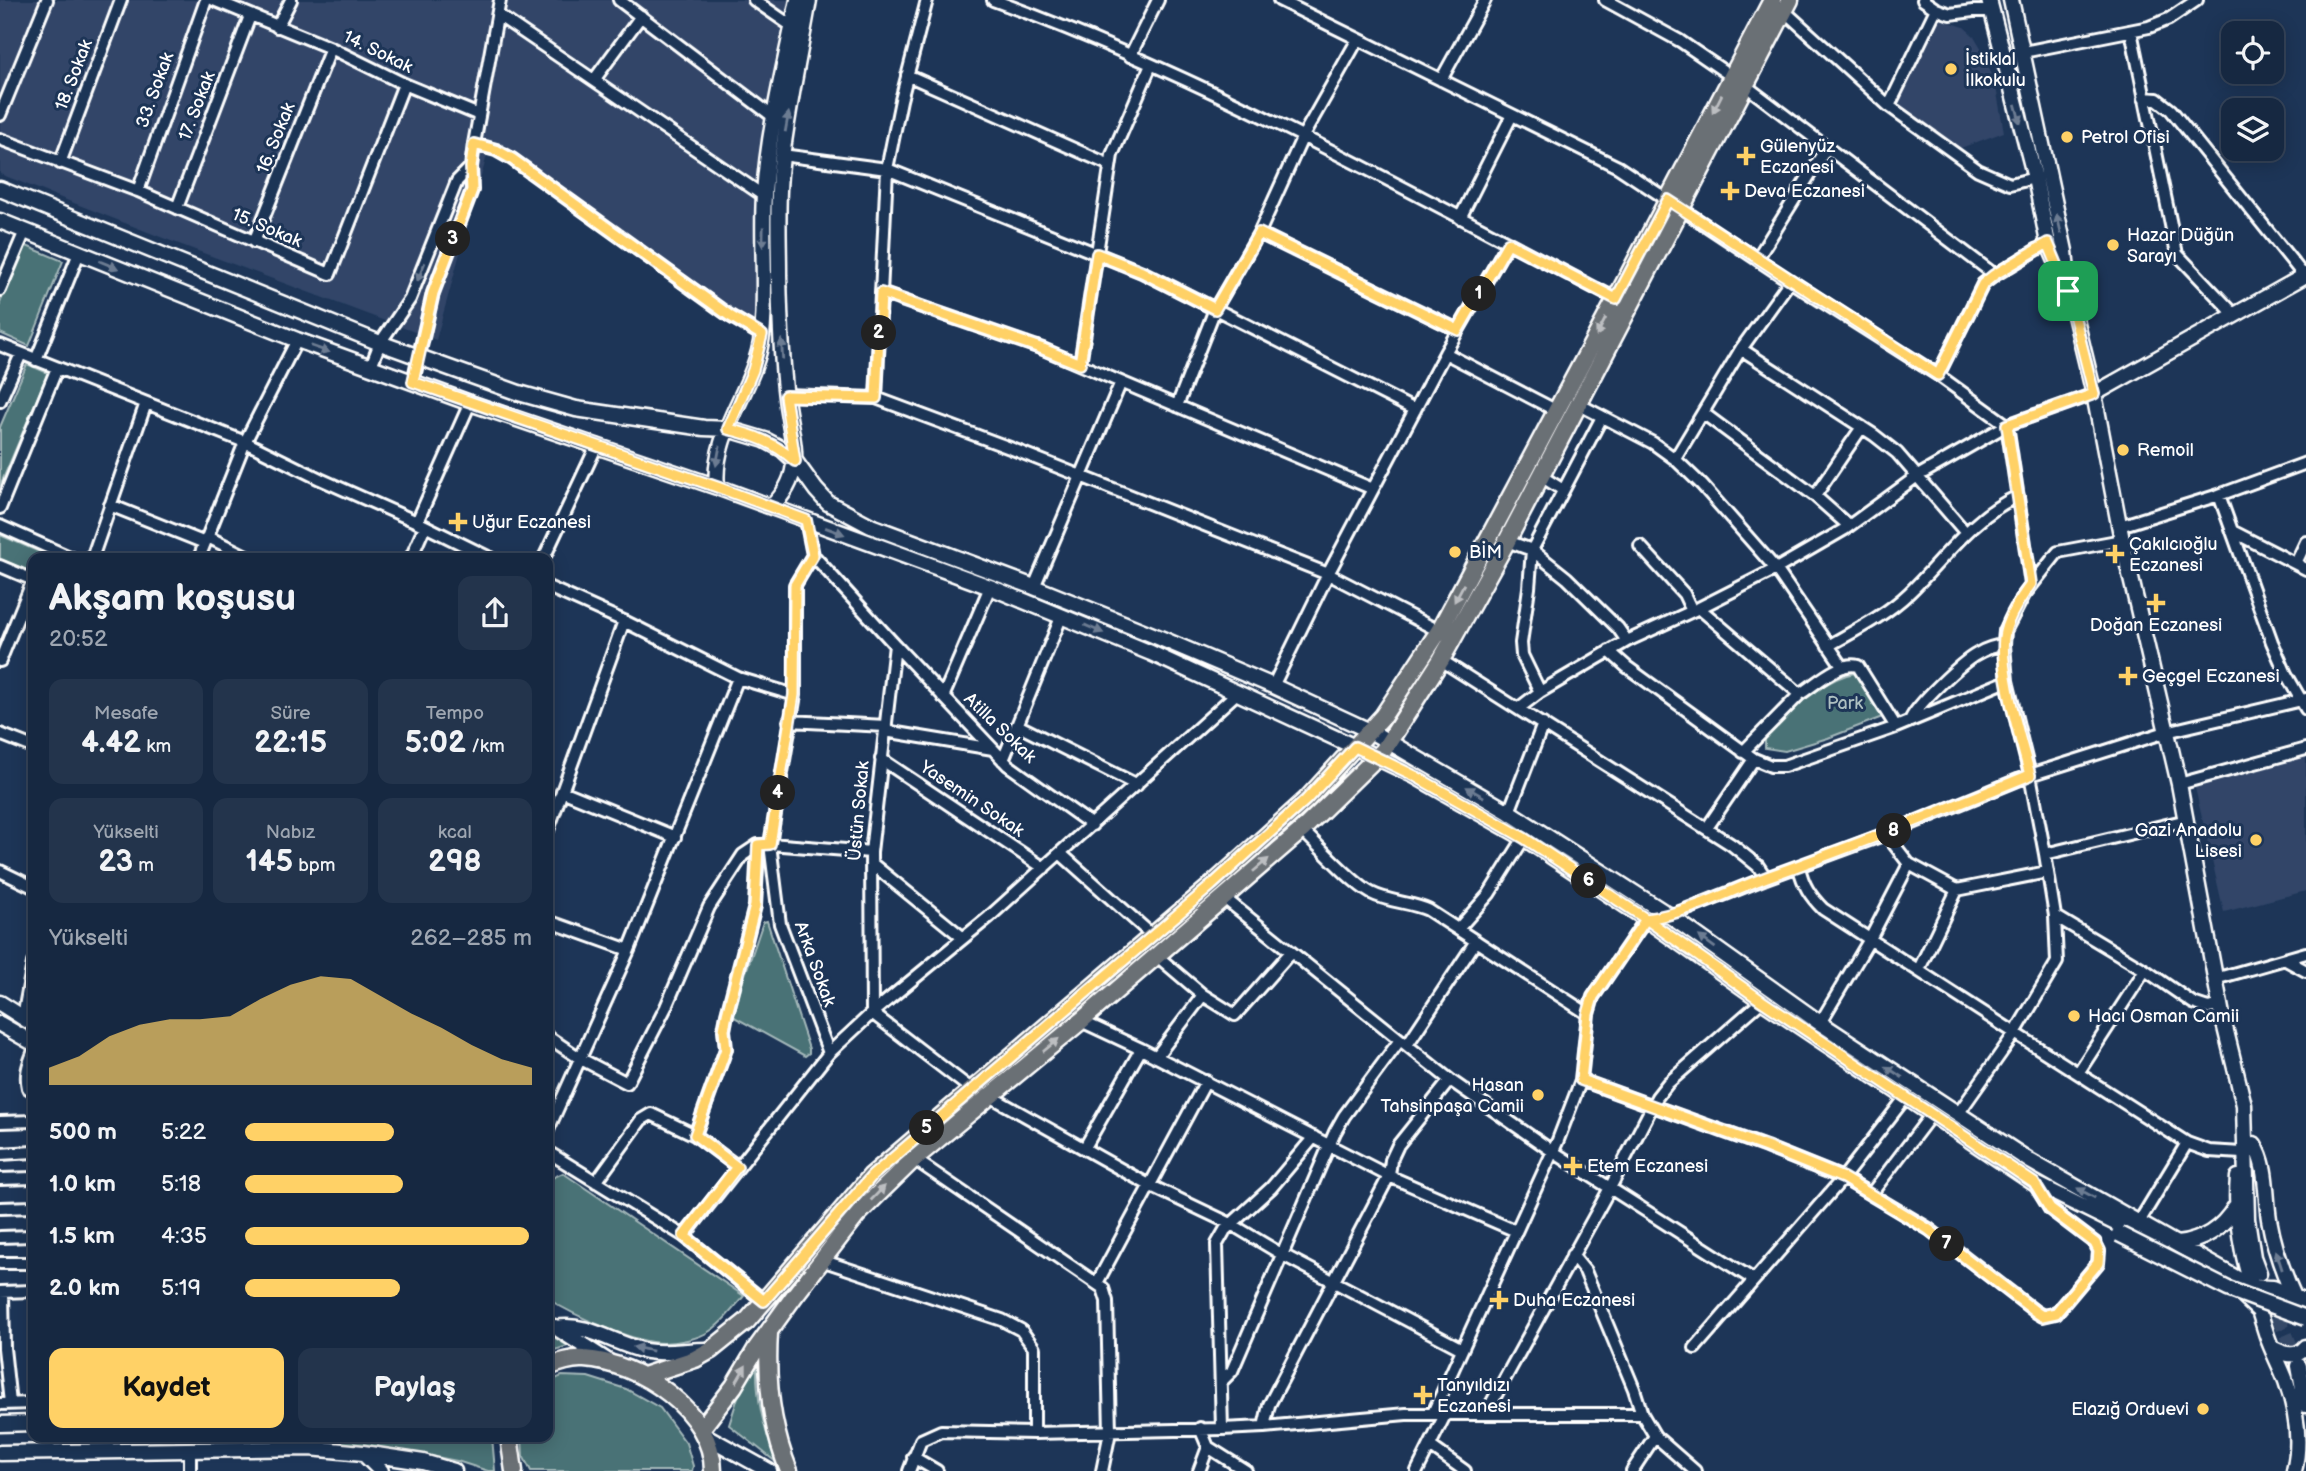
<!DOCTYPE html>
<html lang="tr">
<meta charset="utf-8">
<style>
body{margin:0;font-family:"Balsamiq Sans",sans-serif;background:#23344c;color:#f1f3f6;height:100vh;display:flex;flex-direction:column;font-size:26px;white-space:nowrap}
*{box-sizing:border-box;margin:0}
p{font-size:23px;color:#9ea6b1}
.icon{flex:none;width:38px;height:38px;fill:none;stroke:currentColor;stroke-width:2;stroke-linecap:round;stroke-linejoin:round}
.map{position:relative;flex:1;overflow:hidden}
.drawer{position:absolute;left:28px;top:553px;width:525px;height:889px;display:flex;flex-direction:column;background:#162841;border-radius:14px;box-shadow:0 4px 18px #0003,0 0 0 2px #35445a}
.drawer>*{flex:none}
.tools{position:absolute;left:2221px;top:21px;display:grid;gap:14px}
.tools a{display:grid;place-items:center;width:63px;height:63px;border-radius:14px;background:#162841;box-shadow:0 4px 18px #0003,0 0 0 2px #35445a;font-size:35px}
.pin{position:absolute;display:grid;place-items:center;width:60px;height:60px;color:#fff;margin:-30px;border-radius:14px;box-shadow:0 4px 10px #0006}
.km{position:absolute;width:35px;height:35px;margin:-18px;border-radius:50%;background:#222;color:#fff;font-size:19px;line-height:35px;text-align:center}
.round{display:grid;place-items:center;flex:none;width:74px;height:74px;border-radius:14px;background:#23344c}
.overview{display:flex;align-items:center;justify-content:space-between;height:119px;padding:0 21px}
h1{font-size:38px;font-weight:700;line-height:52px}
.figures{display:grid;grid-template-columns:repeat(3,1fr);gap:10px;height:119px;padding:7px 21px}
.figures div{display:grid;align-content:center;border-radius:14px;background:#23344c;text-align:center}
.figures b{font-size:30px;font-weight:700}
.figures small{font-size:19px;font-weight:400}
.figures p{font-size:19px}
.chart{height:196px;padding:14px 21px}
.chart p{display:flex;justify-content:space-between}
.chart svg{width:100%;height:126px;margin-top:7px;fill:#ffd166;opacity:.7}
.action{display:flex;gap:14px;margin-top:auto;padding:14px 21px}
.action a{flex:1;height:80px;border-radius:14px;background:#ffd166;color:#111;font-size:28px;font-weight:700;line-height:80px;text-align:center}
.action a+a{background:#23344c;color:#f1f3f6}
ul{padding:0 21px;list-style:none;font-size:23px}
li{display:grid;grid-template-columns:112px 84px 1fr;align-items:center;height:52px}
li i{height:18px;border-radius:9px;background:#ffd166}
.map>svg:first-child{display:block}
.built{fill:#304568}
.green{fill:#4a7276;stroke:#a4b8ba;stroke-width:2}
.lines{fill:none;stroke-linecap:round;stroke-linejoin:round}
.secondary-tunnel{stroke:#344968;stroke-width:14;stroke-dasharray:14 7;stroke-linecap:butt}
.street-casing{stroke:#fff;stroke-width:16}
.secondary-casing{stroke:#fff;stroke-width:19}
.primary-casing{stroke:#fff;stroke-width:21}
.street{stroke:#1d3557;stroke-width:10}
.secondary{stroke:#1d3557;stroke-width:14}
.primary{stroke:#6b6f75;stroke-width:16}
.secondary-bridge-casing{stroke:#fff;stroke-width:19;stroke-linecap:butt}
.secondary-bridge{stroke:#1d3557;stroke-width:14}
.oneway{fill:#bcbec1}
.oneway2{fill:#6c7c92}
.route-casing{stroke:#fff;stroke-width:14}
.route{stroke:#ffd166;stroke-width:9}
.poi-dot{fill:#ffd166;stroke:#1d3557;stroke-width:2.5}
.labels{text-anchor:middle;dominant-baseline:central;stroke-width:6;stroke-linejoin:round;paint-order:stroke}
.street-label{font-size:18px;fill:#fff;stroke:#1d3557}
.poi-label{font-size:18px;fill:#fff;stroke:#1d3557;text-anchor:start}
.park-label{font-size:18px;fill:#aec0c1;stroke:#1d3557}
</style>
<div class="map">
<svg width="2306" height="1471" viewBox="0 0 2306 1471">
<rect width="100%" height="100%" fill="#1d3557"/>
<filter id="ink" filterUnits="userSpaceOnUse"><feTurbulence type="fractalNoise" baseFrequency=".0143" numOctaves="2"/><feDisplacementMap in="SourceGraphic" scale="14" xChannelSelector="R" yChannelSelector="G"/><feConvolveMatrix kernelMatrix="1 2 1 2 8 2 1 2 1" color-interpolation-filters="sRGB"/></filter>
<g filter="url(#ink)">
<path class="built" d="M0,0H804L769,186L764,333L491,141L436,340L163,238L0,174Z
M1938,18L1964,27L1974,36L1983,51L1996,87L2004,132L1958,149L1899,103L1934,20Z
M2306,757V891L2224,912L2195,788Z"/>
<path class="green" d="M24,245L63,261L29,346L0,333V303Z
M27,364L48,373L0,486V427Z
M0,535L54,558H33V573L0,559Z
M1859,672L1885,716L1828,738L1785,751L1765,748V737C1793,710 1819,679 1859,672Z
M767,921L809,1049V1053L805,1056L736,1018L732,1013L763,922Z
M563,1173L744,1296C734,1307 723,1323 710,1331C698,1339 677,1343 663,1343C634,1343 573,1315 548,1299V1190L552,1178Z
M548,1333L550,1335L568,1346L548,1352Z
M757,1361C756,1401 763,1424 776,1462L729,1425L738,1397Z
M562,1376L588,1377L626,1389L660,1408L686,1443L693,1466L692,1471H531L523,1456L522,1437H548V1382Z
M248,1437H492L495,1471H488L457,1461L411,1452L320,1442L247,1438Z"/>
<g class="lines">
<path class="secondary-tunnel" d="M2261,1277L2299,1365"/>
<defs>
<path id="street" d="M214,0L331,48L404,84L479,115
M619,0L775,118
M754,0L793,27
M993,0C1210,79 1411,193 1616,299
M1279,0L1618,167L1790,281L1938,375L2007,425L2031,584
M1605,0L1680,41L1731,76
M1923,0L1936,9L1950,14L1973,11H1992
M1780,7L1889,106L1978,170L2010,184L2035,178
M498,15L764,196
M277,27L291,0
M2131,31L2177,254L2235,315
M2023,52L2149,27L2169,19L2197,0
M1130,56L1158,0
M907,75L1110,165
M594,80L641,16
M1441,80L1485,0
M1746,86L1995,275
M2144,98L2157,99L2171,110L2304,276
M1889,106L1936,9
M0,115L47,0
M0,139L138,191L330,274L404,84
M474,144L496,150L512,159L730,316L762,335
M782,155L887,169L1142,272L1415,410
M60,163L121,0
M138,191L206,0
M177,208L250,16
M1460,218L1512,115
M1259,233L1458,330
M254,242L331,48
M1757,259L1827,147
M0,290L25,231
M881,293L1043,349L1373,489
M0,345L245,442L320,479L417,522L490,558
M1741,349L1874,435L1897,453L1966,533
M1445,353L1508,243
M36,360L79,253
M1080,364L1112,155L1151,65
M371,366L380,343L410,299L457,181L471,167
M1938,375L1983,284L1995,275L2048,243
M413,382L433,293L472,190L471,167L474,144L500,0
M785,395L876,398L1010,448L1328,574L1439,631
M876,398L887,169L901,100L927,0
M0,401L21,354
M1578,404L1653,443L1675,459L1702,485L1776,569L1843,667
M1177,406L1215,309L1259,233L1303,136L1358,39
M1703,413L1815,496L1849,526
M1675,459L1741,349L1790,281
M1541,476L1563,490
M2219,495L2272,642L2286,674L2306,709
M1815,496L1862,427
M110,505L205,543
M0,508L57,368
M806,520L813,555L895,645L871,852L872,1013L971,1089
M417,522L470,403
M0,526L72,558
M2120,526L2219,495L2306,463
M2232,531L2306,569
M208,537L250,558
M1507,541L1532,550L1567,578L1618,628L1627,641
M1640,546L1684,594L1692,611
M813,555L795,585V695L770,844L780,924L829,1053
M92,558L146,403
M199,558L245,442L297,340
M411,558L425,526
M544,558L597,445
M2296,563L2306,542
M0,566L33,580
M548,587L624,621L738,678L795,695
M1034,587L1121,382
M1699,608L1776,569L1845,529L1916,477L2007,425L2094,394
M895,645L1008,765L1092,825
M1828,646C1856,630 1886,615 1909,593C1944,559 1973,516 2018,496
M1609,651L1627,667L1754,759L1707,828
M1441,660L1732,845L1758,866L1766,878
M0,661L33,580
M1273,686L1328,574L1445,353L1557,411
M1540,692L1522,655L1521,643L1529,588L1532,550L1602,417
M1800,694C1816,684 1840,661 1858,666L1896,727
M943,697L990,587
M1519,708L1540,692L1627,641L1699,608L1800,694L1743,752
M789,721L886,726
M1910,721C1915,706 1962,662 1977,654C1985,649 1994,646 2004,645
M1017,725L1137,785
M885,731L993,749
M0,734L33,747
M881,759L1044,868
M1754,759L1771,766H1784L1896,727L2007,681
M1003,760L1062,615
M2179,784L2306,749
M562,791L675,837
M1509,812L1543,724
M548,830L624,621
M1302,830C1320,847 1351,882 1371,893C1388,902 1410,902 1428,910L1588,1014
M1886,834L1909,864L1957,890L2047,872
M1060,853L1153,936
M2045,854L2187,820
M871,863L962,937
M1799,867C1803,885 1810,896 1823,909L2015,1033L2057,962L2055,916L2045,854L2030,775L2007,681L2004,645L2005,631L2024,595L2058,552L2122,540
M0,871L33,887
M1223,897L1450,1080L1552,1151L1754,1280
M2055,916L2145,970L2193,1003L2208,1008L2220,1006
M548,921L629,950
M1458,929L1489,894L1524,838
M1156,955L1203,995L1235,1015L1291,952
M2286,960L2306,971
M1919,969L1957,890
M2215,979L2306,953
M23,1018L33,963
M1081,1021L1141,1049L1389,1176L1516,1231
M1820,1023L1870,939L1909,864
M548,1037L581,1059L627,1083L666,1007L709,907L743,855L758,845L770,844L871,852
M1407,1045L1476,941
M33,1053C28,1065 25,1075 28,1088L33,1091
M1156,1057L1203,995
M2078,1073L2145,970
M1581,1080L1766,1147L1843,1178L1929,1229L2036,1312L2043,1316L2056,1313L2098,1263L2099,1251L2095,1243L2050,1209L2034,1183
M990,1096L1149,1185L1231,1224L1283,1255L1462,1349
M1958,1114L2015,1033L2187,1143L2209,1151L2242,1153
M0,1122L33,1121
M548,1130L629,950L738,678
M695,1135L726,1049L724,1030L727,1014L755,906L758,845
M1084,1149L1141,1049
M548,1152L684,1236L764,1301
M0,1154L33,1152
M914,1159L1103,1288L1107,1301L1110,1432L1102,1471
M0,1179L33,1178
M596,1182L641,1120L651,1114L695,1135L738,1167
M1871,1194L1931,1115
M0,1208L33,1207
M2139,1222L2187,1143
M684,1236L829,1053L872,1013L989,917L1238,692
M0,1237L33,1236
M1572,1255L1585,1271L1634,1389L1642,1414L1655,1436L1695,1471
M824,1261L1002,1320L1021,1330L1034,1348V1433
M0,1263H33
M1097,1283L1206,1081
M0,1292L33,1291
M3,1292L4,1348L10,1403
M1695,1348L1843,1178L1905,1098
M1221,1382L1232,1371L1335,1132L1344,1116L1400,1040
M0,1404L33,1403
M1433,1413L1558,1140L1581,1080L1588,1014L1593,997L1646,919L1670,916L1766,878L1886,834L2030,775L2166,732L2306,699
M1486,1413L1610,1188L1657,1097L1668,1083L1762,1001
M1264,1427L1269,1405L1389,1176L1391,1160L1398,1145L1450,1080
M1200,1428L1208,1447L1246,1471
M1222,1429L1217,1244L1225,1230L1271,1188L1314,1137
M1430,1446L1465,1471
M190,1450V1471
M913,1457L937,1471
M909,1471L921,1440L941,1431L1034,1433L1222,1429L1264,1427L1406,1414H1642
M1199,1471L1208,1447
M1417,1471L1446,1413
M1632,1471L1655,1436"/>
<path id="secondary" d="M1989,0L2035,178L2048,243L2063,277
M2011,0L2065,251L2069,291L2094,394L2122,540L2179,784L2222,1015L2244,1105L2247,1219L2253,1257L2259,1273
M0,189L380,343L519,393L576,409L704,428L728,429L765,440L782,449L795,461L816,490L828,503L871,526L1034,587L1153,635L1273,686L1370,731L1509,812L1670,916L1820,1023L2030,1161L2252,1287L2273,1288L2306,1302
M0,221L297,340L470,403L717,487L990,587L1151,653L1355,747L1415,776L1524,838L1646,919L1762,1001L2034,1183L2160,1245
M2094,394L2306,275
M717,487C711,432 756,388 762,335C767,289 761,241 764,195C768,130 785,64 798,0
M771,507C808,472 791,442 786,398C781,357 780,316 779,275C779,241 777,208 780,174C786,116 799,58 809,0
M0,1003L33,1024
M0,1024L33,1043
M2254,1144C2268,1166 2265,1194 2269,1219C2274,1248 2283,1273 2295,1299
M2238,1177C2233,1234 2250,1282 2267,1336C2272,1351 2280,1365 2286,1381C2296,1409 2301,1442 2294,1471
M2177,1244C2203,1241 2222,1229 2235,1207
M2240,1293L2260,1312
M555,1327L609,1362
M556,1328C587,1322 616,1345 646,1351C668,1355 689,1349 711,1350
M2272,1348C2284,1354 2296,1359 2306,1347
M2299,1366L2306,1405
M0,1424L33,1423
M706,1436L769,1471
M0,1453L310,1448L363,1453L423,1462L454,1471
M363,1453L381,1471"/>
<path id="primary" d="M769,1333C766,1380 771,1427 789,1471
M548,1367C560,1362 571,1358 584,1359C639,1362 713,1411 713,1471
M643,1376L695,1359L711,1350L747,1321L871,1176L1212,885L1306,800L1383,716L1439,631L1616,299L1772,0
M701,1429L734,1386L756,1349L795,1295L857,1215L877,1195L914,1159L1081,1021L1302,830L1383,751L1441,660L1507,541L1790,0
M509,1437L514,1471"/>
</defs>
<use href="#street" class="street-casing"/>
<use href="#secondary" class="secondary-casing"/>
<use href="#primary" class="primary-casing"/>
<use href="#street" class="street"/>
<use href="#secondary" class="secondary"/>
<use href="#primary" class="primary"/>
<defs>
<path id="secondary-bridge" d="M2119,1234L2228,1289L2306,1318"/>
</defs>
<use href="#secondary-bridge" class="secondary-bridge-casing"/>
<use href="#secondary-bridge" class="secondary-bridge"/>
</g>
<defs><path id="oneway-solid" d="M-6-.8H1V-3.2L6.5 0L1 3.2V.8H-6Z" transform="scale(1.75)"/></defs>
<g class="oneway">
<use href="#oneway-solid" transform="translate(1717 104) rotate(117)"/>
<use href="#oneway-solid" transform="translate(1601 327) rotate(118)"/>
<use href="#oneway-solid" transform="translate(1459 593) rotate(118)"/>
<use href="#oneway-solid" transform="translate(1261 865) rotate(-40)"/>
<use href="#oneway-solid" transform="translate(1051 1045) rotate(-40)"/>
<use href="#oneway-solid" transform="translate(878 1193) rotate(-46)"/>
<use href="#oneway-solid" transform="translate(741 1374) rotate(-60)"/>
</g>
<g class="oneway2">
<use href="#oneway-solid" transform="translate(2018 114) rotate(75)"/>
<use href="#oneway-solid" transform="translate(787 122) rotate(-80)"/>
<use href="#oneway-solid" transform="translate(2059 224) rotate(-103)"/>
<use href="#oneway-solid" transform="translate(763 237) rotate(91)"/>
<use href="#oneway-solid" transform="translate(109 265) rotate(22)"/>
<use href="#oneway-solid" transform="translate(421 272) rotate(112)"/>
<use href="#oneway-solid" transform="translate(320 349) rotate(19)"/>
<use href="#oneway-solid" transform="translate(782 349) rotate(-94)"/>
<use href="#oneway-solid" transform="translate(718 456) rotate(101)"/>
<use href="#oneway-solid" transform="translate(835 531) rotate(20)"/>
<use href="#oneway-solid" transform="translate(1094 629) rotate(23)"/>
<use href="#oneway-solid" transform="translate(1475 792) rotate(-150)"/>
<use href="#oneway-solid" transform="translate(1707 942) rotate(-144)"/>
<use href="#oneway-solid" transform="translate(1894 1072) rotate(-147)"/>
<use href="#oneway-solid" transform="translate(2086 1193) rotate(-151)"/>
<use href="#oneway-solid" transform="translate(2279 1260) rotate(-108)"/>
<use href="#oneway-solid" transform="translate(643 1349) rotate(-169)"/>
</g>
</g>
<g class="lines" filter="url(#ink)">
<defs>
<path id="route" d="M2068,291L2048,243L1994,275L1983,284L1938,375L1668,200L1616,299L1508,243L1458,330L1259,233L1215,309L1142,272L1097,254L1080,364L1043,349L881,293L876,398L785,396L795,461C775,443 754,435 728,429L753,370L762,335L730,316L512,159L496,150L474,144L471,167L472,190L433,293L413,382L717,487L806,520L813,555L795,585L794,695L770,844L758,845L755,906L727,1014L724,1030L726,1049L695,1135L737,1167L684,1236L764,1301L872,1176L1212,885L1306,800L1355,747L1415,776L1524,838L1646,919L1762,1001L2034,1183L2050,1209L2095,1243L2099,1251L2098,1263L2056,1313L2042,1316L2036,1312L1928,1229L1843,1178L1766,1147L1581,1080L1588,1014L1593,997L1646,919C1689,913 1727,892 1767,877C1855,846 1942,811 2030,775C2021,740 1997,665 2005,632C2009,615 2021,598 2031,584L2007,425L2094,394L2068,291"/>
</defs>
<use href="#route" class="route-casing"/>
<use href="#route" class="route"/>
</g>
<g class="poi-dot">
<circle cx="1951" cy="69" r="7"/>
<circle cx="2067" cy="137" r="7"/>
<path d="M1742.5 145.5h7v7h7v7h-7v7h-7v-7h-7v-7h7z"/>
<path d="M1726.5 180.5h7v7h7v7h-7v7h-7v-7h-7v-7h7z"/>
<circle cx="2113" cy="245" r="7"/>
<circle cx="2123" cy="450" r="7"/>
<path d="M454.5 511.5h7v7h7v7h-7v7h-7v-7h-7v-7h7z"/>
<circle cx="1455" cy="552" r="7"/>
<path d="M2111.5 543.5h7v7h7v7h-7v7h-7v-7h-7v-7h7z"/>
<path d="M2152.5 592.5h7v7h7v7h-7v7h-7v-7h-7v-7h7z"/>
<path d="M2124.5 665.5h7v7h7v7h-7v7h-7v-7h-7v-7h7z"/>
<circle cx="2256" cy="840" r="7"/>
<circle cx="2074" cy="1016" r="7"/>
<circle cx="1538" cy="1095" r="7"/>
<path d="M1569.5 1155.5h7v7h7v7h-7v7h-7v-7h-7v-7h7z"/>
<path d="M1495.5 1289.5h7v7h7v7h-7v7h-7v-7h-7v-7h7z"/>
<path d="M1419.5 1384.5h7v7h7v7h-7v7h-7v-7h-7v-7h7z"/>
<circle cx="2203" cy="1409" r="7"/>
</g>
<g class="labels">
<g class="street-label">
<text transform="translate(378 52) rotate(26)">14. Sokak</text>
<text transform="translate(74 75) rotate(-69)">18. Sokak</text>
<text transform="translate(155 90) rotate(-70)">33. Sokak</text>
<text transform="translate(197 106) rotate(-69)">17. Sokak</text>
<text transform="translate(276 138) rotate(-68)">16. Sokak</text>
<text transform="translate(267 228) rotate(23)">15. Sokak</text>
<text transform="translate(1000 728) rotate(44)">Atilla Sokak</text>
<text transform="translate(972 799) rotate(34)">Yasemin Sokak</text>
<text transform="translate(859 811) rotate(-85)">Üstün Sokak</text>
<text transform="translate(815 964) rotate(70)">Arka Sokak</text>
</g>
<g class="poi-label">
<text x="1965" y="59">İstiklal<tspan x="1965" dy="21">İlkokulu</tspan></text>
<text x="2081" y="137">Petrol Ofisi</text>
<text x="1760" y="146">Gülenyüz<tspan x="1760" dy="21">Eczanesi</tspan></text>
<text x="1744" y="191">Deva Eczanesi</text>
<text x="2127" y="235">Hazar Düğün<tspan x="2127" dy="21">Sarayı</tspan></text>
<text x="2137" y="450">Remoil</text>
<text x="472" y="522">Uğur Eczanesi</text>
<text x="2129" y="544">Çakılcıoğlu<tspan x="2129" dy="21">Eczanesi</tspan></text>
<text x="1469" y="552">BİM</text>
<text x="2156" y="625" text-anchor="middle">Doğan Eczanesi</text>
<text x="2142" y="676">Geçgel Eczanesi</text>
<text x="2242" y="830" text-anchor="end">Gazi Anadolu<tspan x="2242" dy="21">Lisesi</tspan></text>
<text x="2088" y="1016">Hacı Osman Camii</text>
<text x="1524" y="1085" text-anchor="end">Hasan<tspan x="1524" dy="21">Tahsinpaşa Camii</tspan></text>
<text x="1587" y="1166">Etem Eczanesi</text>
<text x="1513" y="1300">Duha Eczanesi</text>
<text x="1437" y="1385">Tanyıldızı<tspan x="1437" dy="21">Eczanesi</tspan></text>
<text x="2189" y="1409" text-anchor="end">Elazığ Orduevi</text>
</g>
<g class="park-label">
<text x="1845" y="703">Park</text>
</g>
</g>
</svg>
<div class="tools">
<a><svg class="icon" aria-label="locate" viewBox="0 0 24 24"><circle cx="12" cy="12" r="6"/><path d="M12 2v4M12 18v4M2 12h4M18 12h4"/></svg></a>
<a><svg class="icon" aria-label="layers" viewBox="0 0 24 24"><path d="M12 4l9 5-9 5-9-5zM3 14l9 5 9-5"/></svg></a>
</div>
<div class="pin" style="left:2068px;top:291px;background:#1e9e55"><svg class="icon" aria-label="arrive" viewBox="0 0 24 24"><path d="M6 21V4h12l-3 4 3 4H6"/></svg></div>
<b class="km" style="left:1479px;top:294px">1</b>
<b class="km" style="left:879px;top:333px">2</b>
<b class="km" style="left:453px;top:239px">3</b>
<b class="km" style="left:778px;top:793px">4</b>
<b class="km" style="left:927px;top:1128px">5</b>
<b class="km" style="left:1589px;top:881px">6</b>
<b class="km" style="left:1947px;top:1244px">7</b>
<b class="km" style="left:1894px;top:831px">8</b>
<section class="drawer">
<div class="overview"><div><h1>Akşam koşusu</h1><p>20:52</p></div><a class="round"><svg class="icon" aria-label="share" viewBox="0 0 24 24"><path d="M12 15V3M7 8l5-5 5 5M5 13v7h14v-7"/></svg></a></div>
<div class="figures">
<div><p>Mesafe</p><b>4.42<small> km</small></b></div>
<div><p>Süre</p><b>22:15</b></div>
<div><p>Tempo</p><b>5:02<small> /km</small></b></div>
</div>
<div class="figures">
<div><p>Yükselti</p><b>23<small> m</small></b></div>
<div><p>Nabız</p><b>145<small> bpm</small></b></div>
<div><p>kcal</p><b>298</b></div>
</div>
<div class="chart"><p><span>Yükselti</span>262–285 m</p>
<svg viewBox="0 0 160 44" preserveAspectRatio="none"><path d="M0 44V38L10 34L20 27L30 23L40 21L50 21L60 20L70 14L80 9L90 6L100 7L110 13L120 19L130 24L140 30L150 35L160 38V44z"/></svg>
</div>
<ul>
<li><b>500 m</b>5:22<i style="width:52%"></i></li>
<li><b>1.0 km</b>5:18<i style="width:55%"></i></li>
<li><b>1.5 km</b>4:35<i style="width:99%"></i></li>
<li><b>2.0 km</b>5:19<i style="width:54%"></i></li>
</ul>
<div class="action"><a>Kaydet</a><a>Paylaş</a></div>
</section>
</div>
